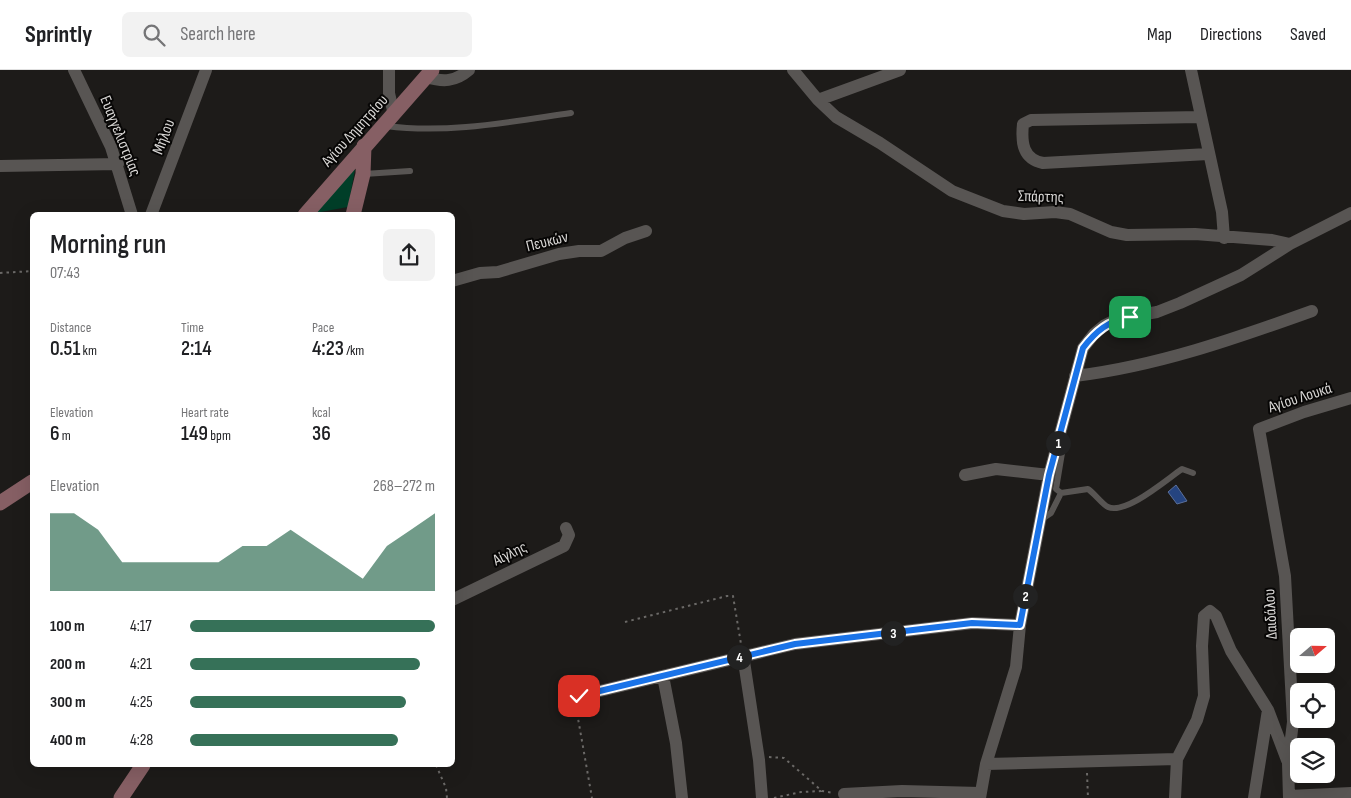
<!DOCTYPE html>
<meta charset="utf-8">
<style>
body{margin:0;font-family:"Sofia Sans Condensed",sans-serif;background:#f2f2f2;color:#202124;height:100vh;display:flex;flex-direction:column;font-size:19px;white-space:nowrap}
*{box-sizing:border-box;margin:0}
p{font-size:16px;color:#757577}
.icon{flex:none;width:28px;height:28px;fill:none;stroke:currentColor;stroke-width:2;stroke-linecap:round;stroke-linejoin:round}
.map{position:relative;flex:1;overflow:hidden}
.sheet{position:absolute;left:30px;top:142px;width:425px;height:555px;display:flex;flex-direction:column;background:#fff;border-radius:8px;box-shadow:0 5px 20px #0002}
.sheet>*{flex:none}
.needle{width:32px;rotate:70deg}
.tools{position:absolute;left:1290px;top:558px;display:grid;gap:10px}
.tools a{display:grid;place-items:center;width:45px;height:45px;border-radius:8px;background:#fff;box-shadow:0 5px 20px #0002;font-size:25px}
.pin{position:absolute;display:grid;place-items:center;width:42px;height:42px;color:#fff;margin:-21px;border-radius:10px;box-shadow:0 2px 8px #0006}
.km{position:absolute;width:25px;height:25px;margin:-12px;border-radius:50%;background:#222;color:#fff;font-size:14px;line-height:25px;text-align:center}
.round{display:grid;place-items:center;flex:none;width:52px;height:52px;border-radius:8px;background:#f2f2f2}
.overview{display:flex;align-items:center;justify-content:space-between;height:85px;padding:0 20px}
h1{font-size:28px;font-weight:600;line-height:38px}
.metrics{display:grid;grid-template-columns:repeat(3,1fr);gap:8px;height:85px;padding:5px 20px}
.metrics div{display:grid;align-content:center}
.metrics b{font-size:21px;font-weight:600}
.metrics small{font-size:14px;font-weight:400}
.metrics p{font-size:14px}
.chart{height:140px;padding:10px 20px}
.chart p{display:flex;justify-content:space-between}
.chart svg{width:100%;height:90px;margin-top:5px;fill:#367158;opacity:.7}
ul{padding:0 20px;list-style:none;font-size:16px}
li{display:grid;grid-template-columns:80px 60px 1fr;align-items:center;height:38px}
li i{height:12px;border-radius:6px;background:#367158}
header{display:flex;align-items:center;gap:30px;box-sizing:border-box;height:70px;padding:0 25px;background:#fff;border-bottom:1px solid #e0e0e0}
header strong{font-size:24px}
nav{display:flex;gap:28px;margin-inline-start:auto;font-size:18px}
.search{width:350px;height:45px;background:#f2f2f2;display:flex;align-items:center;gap:12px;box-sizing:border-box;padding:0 18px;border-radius:8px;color:#757577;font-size:19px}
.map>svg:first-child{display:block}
.green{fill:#003e28}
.water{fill:#254480;stroke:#5b709a}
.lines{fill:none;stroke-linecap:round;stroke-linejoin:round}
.path{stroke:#6b6967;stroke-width:2;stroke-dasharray:2.5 4;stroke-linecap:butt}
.lane{stroke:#585553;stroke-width:6}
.street{stroke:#585553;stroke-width:12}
.secondary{stroke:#865f64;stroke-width:15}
.route-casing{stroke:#fff;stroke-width:10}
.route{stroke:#1a73e8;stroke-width:6}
.labels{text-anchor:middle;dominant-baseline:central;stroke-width:4;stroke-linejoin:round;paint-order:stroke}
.street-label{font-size:16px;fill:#d9d7d5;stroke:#070605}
</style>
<header>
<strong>Sprintly</strong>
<div class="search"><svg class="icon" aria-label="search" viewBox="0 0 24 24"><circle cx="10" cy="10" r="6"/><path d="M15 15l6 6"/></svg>Search here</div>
<nav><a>Map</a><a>Directions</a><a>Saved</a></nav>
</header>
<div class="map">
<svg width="1351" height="728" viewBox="0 0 1351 728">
<rect width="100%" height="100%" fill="#1d1b19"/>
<path class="green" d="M356,94L348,137L315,143Z"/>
<path class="water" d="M1176,415L1187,431L1177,434L1168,422Z"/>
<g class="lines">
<path class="path" d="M0,203L32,201
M625,552L727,526H733L741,574
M576,637L592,728
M769,687L784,688L822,721L834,723
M436,695L446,718L447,728
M1087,703L1088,728
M774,728L801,722L822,721"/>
<path class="lane" d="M386,56C448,64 509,52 571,43
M364,104L410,101
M1060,375L1062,383L1056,419L1061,423L1088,419C1094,423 1103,435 1108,437C1126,445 1167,409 1182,399L1193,403
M1042,449L1051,443L1061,423"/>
<path class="street" d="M74,0L111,77L132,145
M389,0V23L394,45
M793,0L818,30L836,47L880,73L952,121L1003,141L1024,144L1055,142L1070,144L1111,162L1127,165L1195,164L1272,170L1290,174L1351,143
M1191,0L1222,142L1224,168
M426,7C443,12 455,12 469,0
M818,30L900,0
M1200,47L1031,50L1023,54C1021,73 1023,89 1043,93L1208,84
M0,96L118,94
M151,145L206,0
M452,211L480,203L498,202L559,184L579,181H601L625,168L646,161
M1075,306C1157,296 1234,269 1312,241
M965,405L996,399L1049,405
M452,530L564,476L569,465L566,458
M743,585L759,690L762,728
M663,606L676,673L682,728
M575,627L795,574L973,553L1020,555
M986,694L1177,689
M844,724L902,721L980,723
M1289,726L1351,723
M980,728L986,694L1016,597L1020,555L1049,405L1083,278L1094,264L1105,255L1117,249L1157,242L1180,233L1241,205L1290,174
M1175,728L1177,689L1197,650L1204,626L1202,576L1204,546L1210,541L1216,546L1231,581L1268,640L1287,690
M1254,728L1268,640
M1289,728L1288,693L1293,652L1285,506L1259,359L1304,342L1351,328"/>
<path class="secondary" d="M305,145L432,0
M353,145L363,104L364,76
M0,433L32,412
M121,728L143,695"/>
</g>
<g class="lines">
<defs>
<path id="route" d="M579,626L795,574L972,553L1020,555L1049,405L1083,278C1096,261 1108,251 1130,247"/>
</defs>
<use href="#route" class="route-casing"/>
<use href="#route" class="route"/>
</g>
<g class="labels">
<g class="street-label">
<text transform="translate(355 61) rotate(-48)">Αγίου Δημητρίου</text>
<text transform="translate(120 66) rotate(68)">Ευαγγελιστρίας</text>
<text transform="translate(164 67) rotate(-69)">Μήλου</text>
<text transform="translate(1041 127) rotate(2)">Σπάρτης</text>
<text transform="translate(547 172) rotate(-14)">Πευκών</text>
<text transform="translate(1300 328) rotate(-18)">Αγίου Λουκά</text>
<text transform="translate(510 484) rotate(-26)">Αίγλης</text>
<text transform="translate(1271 544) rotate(-93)">Δαιδάλου</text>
</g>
</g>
</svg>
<div class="tools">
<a><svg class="needle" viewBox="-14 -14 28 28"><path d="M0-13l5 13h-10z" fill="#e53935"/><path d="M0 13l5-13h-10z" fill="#757577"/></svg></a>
<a><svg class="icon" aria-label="locate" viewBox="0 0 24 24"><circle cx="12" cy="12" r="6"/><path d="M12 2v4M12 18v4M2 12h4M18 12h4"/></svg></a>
<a><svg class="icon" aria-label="layers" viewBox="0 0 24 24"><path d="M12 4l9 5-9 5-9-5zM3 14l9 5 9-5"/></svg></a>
</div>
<div class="pin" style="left:1130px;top:247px;background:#1e9e55"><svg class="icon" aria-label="arrive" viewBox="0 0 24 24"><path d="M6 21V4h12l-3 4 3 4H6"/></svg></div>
<div class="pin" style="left:579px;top:626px;background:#d93025"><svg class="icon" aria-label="check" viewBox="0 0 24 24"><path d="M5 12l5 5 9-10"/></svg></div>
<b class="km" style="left:1058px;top:373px">1</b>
<b class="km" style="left:1025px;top:526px">2</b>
<b class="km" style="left:893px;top:563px">3</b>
<b class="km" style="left:739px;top:587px">4</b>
<section class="sheet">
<div class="overview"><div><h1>Morning run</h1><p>07:43</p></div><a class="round"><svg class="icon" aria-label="share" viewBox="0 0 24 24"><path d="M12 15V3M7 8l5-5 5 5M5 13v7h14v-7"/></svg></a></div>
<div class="metrics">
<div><p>Distance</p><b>0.51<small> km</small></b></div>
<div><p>Time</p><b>2:14</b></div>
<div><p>Pace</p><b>4:23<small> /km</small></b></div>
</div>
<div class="metrics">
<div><p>Elevation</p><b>6<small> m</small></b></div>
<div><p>Heart rate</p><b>149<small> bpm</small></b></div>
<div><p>kcal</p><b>36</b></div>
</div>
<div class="chart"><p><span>Elevation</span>268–272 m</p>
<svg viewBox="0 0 160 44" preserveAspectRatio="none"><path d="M0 44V6L10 6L20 14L30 30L40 30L50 30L60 30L70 30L80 22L90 22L100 14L110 22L120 30L130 38L140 22L150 14L160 6V44z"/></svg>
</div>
<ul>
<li><b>100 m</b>4:17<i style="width:100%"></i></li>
<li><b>200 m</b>4:21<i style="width:94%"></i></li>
<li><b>300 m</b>4:25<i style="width:88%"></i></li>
<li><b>400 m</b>4:28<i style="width:85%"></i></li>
</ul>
</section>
</div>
